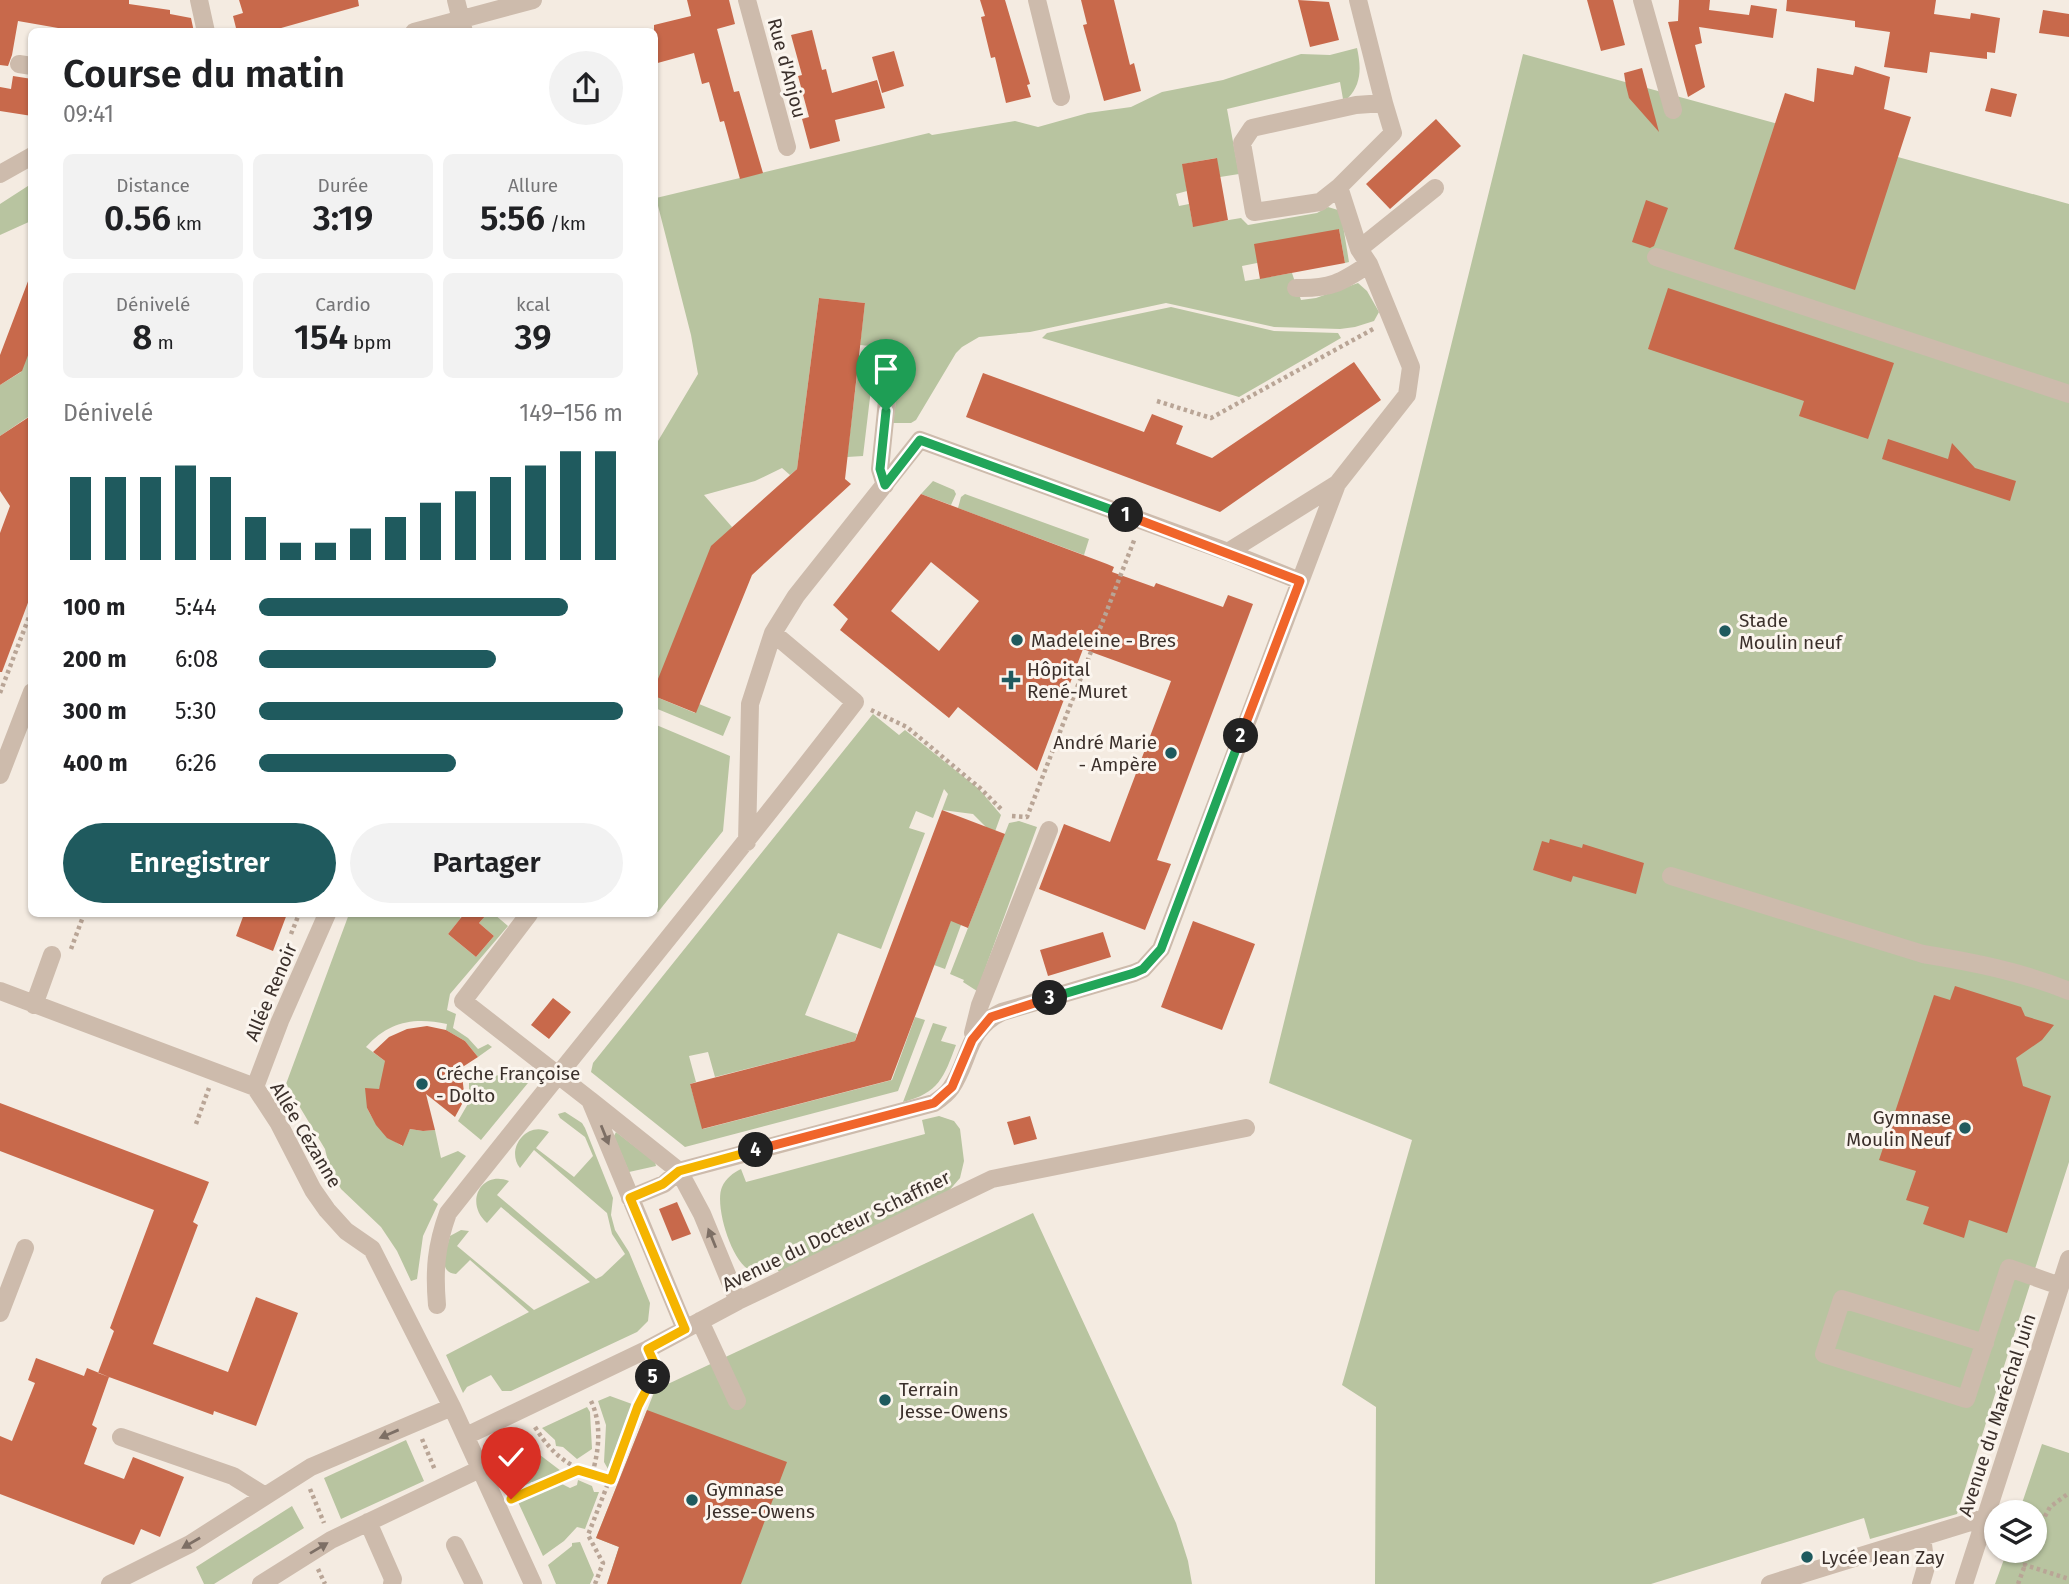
<!DOCTYPE html>
<html lang="fr">
<meta charset="utf-8">
<style>
body{margin:0;font-family:"Fira Sans",sans-serif;background:#f2f2f2;color:#202124;height:100vh;display:flex;flex-direction:column;font-size:26px;white-space:nowrap}
*{box-sizing:border-box;margin:0}
p{font-size:23px;color:#757577}
.icon{flex:none;width:38px;height:38px;fill:none;stroke:currentColor;stroke-width:2;stroke-linecap:round;stroke-linejoin:round}
.map{position:relative;flex:1;overflow:hidden}
.side{position:absolute;left:28px;top:28px;width:630px;height:889px;display:flex;flex-direction:column;background:#fff;border-radius:10px;box-shadow:0 2px 5px #0004}
.side>*{flex:none}
.tools{position:absolute;left:1984px;top:1500px;display:grid;gap:14px}
.tools a{display:grid;place-items:center;width:63px;height:63px;border-radius:50%;background:#fff;box-shadow:0 2px 5px #0004;font-size:35px}
.pin{position:absolute;display:grid;place-items:center;width:60px;height:60px;color:#fff;margin:-72px -30px;border-radius:50% 50% 50% 0;rotate:-45deg;box-shadow:0 0 7px #0007}
.pin .icon{rotate:45deg}
.km{position:absolute;width:35px;height:35px;margin:-18px;border-radius:50%;background:#222;color:#fff;font-size:19px;line-height:35px;text-align:center}
.round{display:grid;place-items:center;flex:none;width:74px;height:74px;border-radius:37px;background:#f2f2f2}
.headline{display:flex;align-items:center;justify-content:space-between;height:119px;padding:0 35px}
h1{font-size:38px;font-weight:600;line-height:52px}
.metrics{display:grid;grid-template-columns:repeat(3,1fr);gap:10px;height:119px;padding:7px 35px}
.metrics div{display:grid;align-content:center;border-radius:10px;background:#f2f2f2;text-align:center}
.metrics b{font-size:35px;font-weight:600}
.metrics small{font-size:19px;font-weight:400}
.metrics p{font-size:19px}
.chart{height:196px;padding:14px 35px}
.chart p{display:flex;justify-content:space-between}
.chart svg{width:100%;height:126px;margin-top:7px;stroke:#1f5a5e;stroke-width:6}
.action{display:flex;gap:14px;margin-top:auto;padding:14px 35px}
.action a{flex:1;height:80px;border-radius:42px;background:#1f5a5e;color:#fff;font-size:28px;font-weight:600;line-height:80px;text-align:center}
.action a+a{background:#f2f2f2;color:#202124}
ul{padding:0 35px;list-style:none;font-size:23px}
li{display:grid;grid-template-columns:112px 84px 1fr;align-items:center;height:52px}
li i{height:18px;border-radius:9px;background:#1f5a5e}
.map>svg:first-child{display:block}
.green{fill:#b8c4a0}
.building{fill:#c8694b;fill-rule:evenodd}
.lines{fill:none;stroke-linecap:round;stroke-linejoin:round}
.path{stroke:#b9a596;stroke-width:4.5;stroke-dasharray:3.5 3.5;stroke-linecap:butt}
.minor{stroke:#cdbbac;stroke-width:18}
.oneway{fill:#7d6f65}
.split-1-casing{stroke:#fff;stroke-width:14}
.split-2-casing{stroke:#fff;stroke-width:14}
.split-3-casing{stroke:#fff;stroke-width:14}
.split-4-casing{stroke:#fff;stroke-width:14}
.split-5-casing{stroke:#fff;stroke-width:14}
.split-6-casing{stroke:#fff;stroke-width:14}
.split-1{stroke:#22a559;stroke-width:9}
.split-2{stroke:#f0652b;stroke-width:9}
.split-3{stroke:#22a559;stroke-width:9}
.split-4{stroke:#f0652b;stroke-width:9}
.split-5{stroke:#f5b400;stroke-width:9}
.split-6{stroke:#f5b400;stroke-width:9}
.poi-dot{fill:#1f5a5e;stroke:#fbf5ee;stroke-width:2.5}
.labels{text-anchor:middle;dominant-baseline:central;stroke-width:6;stroke-linejoin:round;paint-order:stroke}
.street-label{font-size:19px;fill:#3b302b;stroke:#fbf5ee}
.poi-label{font-size:19px;fill:#3b302b;stroke:#fbf5ee;text-anchor:start}
</style>
<div class="map">
<svg width="2069" height="1584" viewBox="0 0 2069 1584">
<rect width="100%" height="100%" fill="#f4ebe1"/>
<path class="green" d="M1357,48C1361,66 1362,84 1348,98L1343,99L1340,82L1227,109L1239,174L1220,177L1216,158L1183,164L1187,191L1176,194L1179,206L1189,204L1193,226L1241,218L1248,225L1317,213L1328,207L1338,210L1342,219L1349,262L1345,263L1339,229L1257,263L1242,266L1245,281L1292,273L1301,300L1316,298L1358,283L1367,291L1379,312L1374,321L1355,327L1340,329L1274,327L1166,303L1030,332L979,337L962,347L956,353L916,420L911,423H893L903,346L880,343L879,347L860,345L865,303L819,298L797,469L790,475L782,468L755,481L704,495L732,527L655,689V446L698,374L691,335L656,198L929,133L932,135L1015,121L1038,127L1088,113L1131,107L1162,92L1223,80L1301,54L1330,55Z
M1523,54L2069,204V1162L1957,1514L1870,1539L1864,1518L1651,1584H1375L1376,1407L1342,1385L1412,1140L1269,1083Z
M31,184V221L0,235V204Z
M1171,307L1274,331L1338,333L1341,338L1239,397L1042,338L1047,333Z
M31,345V415L0,436V385L21,372Z
M859,359H868L874,364L863,456L847,457Z
M933,481L954,490L956,494L951,505L921,494Z
M965,494L1089,539L1084,555L958,508L961,497Z
M654,696L695,713L699,704L731,717L723,736L655,708Z
M873,714L899,735L905,730L979,789L1001,815L945,969L934,965L986,827L973,814L942,810L948,794L944,789L933,818L916,811L909,828L925,833L881,949L838,933L805,1015L857,1034L855,1041L715,1077L708,1052L689,1056L696,1082L690,1084L703,1129L892,1080L915,1017L925,1020L898,1091L685,1147L591,1072L593,1063Z
M654,724L730,756L723,831L658,912L654,910Z
M1019,821L1037,827L977,991L963,982L964,980L950,974L1009,823Z
M349,914H455L461,918L448,934L476,957L494,936L479,923L487,914H494L508,926L450,994L447,1010L456,1014L453,1028L468,1038L478,1049L488,1044L492,1047L478,1057L465,1041L446,1030L447,1024C415,1017 389,1021 366,1047L389,1064L379,1089L367,1108C376,1126 385,1136 402,1146L410,1129L423,1131L435,1130L441,1158L458,1151L466,1156L433,1200L438,1204L423,1236L417,1279L411,1281L397,1251L381,1227L341,1189L330,1170L325,1149L286,1084Z
M933,1023L947,1027L941,1041L956,1045C944,1077 939,1093 903,1102Z
M528,1067L537,1072L481,1140L458,1121L469,1102V1083Z
M565,1112L582,1123L585,1128L613,1198L611,1215L615,1230L629,1252L650,1303L648,1321L637,1332L511,1391H502L491,1375L467,1387L463,1393L446,1355L529,1312L470,1260L456,1274C436,1272 447,1249 450,1236L461,1230L469,1231L457,1246L534,1310L590,1282L501,1207L487,1223C464,1203 481,1170 509,1181L497,1195L596,1279L602,1276L625,1254L612,1234L607,1213L534,1150L520,1168C505,1149 527,1120 549,1132L536,1148L574,1177L593,1156L585,1137L560,1118L558,1114Z
M939,1116L954,1121L960,1129L964,1161L960,1178L947,1193L779,1272L776,1267C768,1271 760,1274 750,1270C732,1263 714,1205 722,1187C726,1178 733,1173 741,1169L746,1182L925,1134L922,1120Z
M616,1132L655,1162L656,1166L629,1172L614,1136Z
M1033,1213L1176,1523L1188,1561L1192,1584H607L619,1547L596,1538L655,1390Z
M610,1396L632,1404L608,1469L604,1462L606,1425L598,1401Z
M587,1407L590,1412L592,1449L577,1459L563,1447L556,1446L555,1440L542,1428Z
M528,1434L540,1455L561,1471L543,1482H531L528,1487L513,1492C496,1455 488,1454 528,1434Z
M406,1440L424,1481L341,1519L324,1478Z
M2042,1444L2069,1453V1584H1995L2007,1551L2035,1550V1512H2019Z
M578,1480L592,1486L594,1492H599L585,1529L577,1527L564,1541L543,1556L518,1502L528,1495L560,1483L570,1488L577,1485Z
M292,1506L304,1528L214,1584H204L196,1567Z
M580,1542L594,1575L590,1584H556L548,1565L572,1546V1543Z"/>
<path class="building" d="M0,0H129V4L170,10V14L191,18L194,32H81L18,21L12,55L8,66L0,65Z
M239,0H358L359,6L267,32H237L233,16L243,13Z
M687,0H729L735,24L717,29L734,92L739,91L763,173L740,179L724,121L720,122L709,82L702,84L694,53L654,64V25L691,16Z
M980,0H1005L1030,84L1027,85L1031,97L1006,103L995,57L991,58L981,17L985,16Z
M1081,0H1114L1130,65L1134,63L1141,91L1104,101L1083,25L1087,24Z
M1298,0L1329,2L1339,40L1310,47Z
M1587,0H1613L1625,45L1601,51Z
M1679,0H1710L1709,10L1749,15L1751,5L1777,9L1773,38L1699,27L1702,43L1695,45L1705,87L1688,97L1668,22L1678,21Z
M1787,0H1936L1934,14L1970,19L1971,13L2000,18L1995,53L1987,52V59L1930,52L1927,73L1884,67L1890,32L1855,27V21L1786,11Z
M2043,10L2069,14V37L2039,33Z
M812,30L822,70L826,69L832,93L877,80L885,108L835,120L840,141L810,149L802,119L809,117L798,76L802,75L791,35Z
M894,51L904,86L882,93L872,57Z
M1855,66L1890,77L1884,109L1911,117L1855,290L1734,249L1785,93L1814,102L1817,68L1853,75Z
M1642,68L1659,132L1629,98L1626,86L1624,73Z
M13,76L32,79V116L0,111V87L11,89Z
M1991,88L2017,94L2011,117L1985,111Z
M1436,119L1461,146L1390,209L1366,184Z
M1217,158L1228,220L1193,227L1182,164Z
M1646,200L1668,208L1654,246L1650,248L1632,242Z
M1339,229L1345,263L1260,279L1254,244Z
M30,276L32,277V345L22,371L0,385V355Z
M1668,288L1894,363L1868,439L1799,416L1804,401L1648,349Z
M819,298L865,303L845,479L851,484L752,575L696,713L654,696V689L711,546L797,469Z
M1354,362L1381,400L1220,512L966,417L983,373L1144,432L1152,414L1183,426L1176,444L1212,458Z
M32,415V592L2,672H0V533L10,506L0,491V436Z
M1888,439L1948,459L1952,443L1975,468L2016,481L2010,501L1882,459Z
M921,494L1107,564L1114,567L1112,572L1154,587L1156,583L1223,607L1228,595L1253,604L1157,860L1171,864L1145,930L1039,889L1064,824L1110,842L1171,681L1083,649L1037,771L958,707L949,718L840,630L848,619L833,605ZM931,562L979,601L939,651L891,611Z
M942,810L1005,834L968,928L951,921L891,1080L702,1129L690,1084L855,1041Z
M1550,839L1582,848L1583,844L1644,863L1636,894L1573,876L1571,882L1533,870L1542,841L1549,843Z
M244,914H287L273,951L236,936Z
M464,914H487L479,923L494,936L476,957L448,934Z
M1193,921L1255,944L1222,1030L1161,1007Z
M1103,932L1111,957L1048,976L1040,950Z
M1955,986L2021,1007L2025,1016L2054,1025L2042,1040L2016,1058L2023,1086L2051,1096L2007,1233L1969,1220L1964,1238L1923,1224L1929,1207L1906,1200L1916,1171L1879,1160L1934,995L1950,1000Z
M553,998L571,1012L549,1039L531,1025Z
M427,1026L446,1030L465,1041L478,1057L461,1068L464,1092L462,1104L455,1117L426,1094L435,1130L423,1131L410,1129L403,1146L387,1138L376,1125L367,1108L365,1088L379,1089L385,1061L373,1052L389,1037L407,1029Z
M0,1103L209,1182L193,1222L198,1225L153,1344L228,1372L256,1297L298,1313L256,1426L214,1411L213,1415L98,1373L114,1331L110,1328L154,1210L0,1151Z
M1030,1116L1037,1139L1014,1145L1007,1122Z
M677,1202L691,1234L672,1241L659,1209Z
M36,1358L84,1376L87,1368L109,1377L92,1425L97,1428L84,1464L124,1479L133,1457L184,1477L160,1537L141,1529L134,1545L0,1494V1436L12,1441L35,1383L28,1380Z
M647,1410L787,1462L741,1584H607L619,1547L596,1538Z"/>
<g class="lines">
<path class="path" d="M1157,401L1211,418L1375,328
M0,693L32,609
M871,710L907,727L981,789L1003,811
M1012,816L1027,817L1135,538
M291,934L299,914
M71,949L84,914
M196,1124L209,1088
M591,1401C602,1424 599,1451 592,1474
M535,1427C556,1461 574,1469 611,1480
M422,1439L435,1470
M310,1489L324,1523
M515,1498L578,1470
M2035,1535L2050,1507L2069,1493
M2030,1550L2025,1565L2069,1579
M318,1569L325,1584
M595,1584L603,1563L588,1535L638,1406L658,1369L656,1367
M2018,1584L2025,1565"/>
<path class="minor" d="M199,0L206,32
M456,0L464,32
M747,0L787,147
M1037,0L1061,97
M1358,0L1384,103
M1642,0L1673,110
M414,32L533,0
M19,64L32,66
M1384,103L1393,133L1339,187L1320,202L1254,212L1242,143L1252,128L1356,105Z
M0,174L32,156
M1359,249L1435,188
M1656,257L2069,394
M1296,288C1330,289 1341,283 1369,264
M885,485L880,469L892,352
M1228,552L1300,581
M0,775L32,692
M747,842L750,704L773,633L796,596L920,440L1228,552L1337,484
M1671,876L1923,954C1972,962 2023,972 2069,991
M529,914L463,1001L590,1100
M0,991L255,1087L278,1122L313,1190L327,1210L346,1231L372,1249L452,1407L533,1584
M34,1005L52,955
M973,1033L980,1005L1049,830
M255,1087L280,1021L327,914
M630,1198L664,1184L679,1171L934,1103C940,1099 947,1094 951,1088C970,1061 966,1029 1002,1012L1134,973L1143,969L1161,949L1337,484L1407,395L1411,367L1369,264L1359,249L1339,187
M437,1305C434,1270 436,1246 448,1213C583,1042 722,875 855,702L773,633
M0,1313L25,1248
M700,1321L737,1401
M685,1329L590,1100L679,1171L702,1214L738,1301
M1985,1343L1842,1299L1824,1354L1966,1399L2009,1268L2060,1286
M466,1436L648,1349L738,1301L992,1179L1246,1128
M121,1437L233,1476L265,1496
M368,1522L393,1579L392,1584
M455,1545L474,1584
M110,1584L190,1544L311,1467L452,1407
M261,1584L331,1540L480,1469
M1770,1584L1987,1517
M1921,1584L1926,1567L1922,1537
M1964,1584L2069,1259"/>
</g>
<defs><path id="oneway-solid" d="M-6-.8H1V-3.2L6.5 0L1 3.2V.8H-6Z" transform="scale(1.75)"/></defs>
<g class="oneway">
<use href="#oneway-solid" transform="translate(605 1135) rotate(68)"/>
<use href="#oneway-solid" transform="translate(712 1238) rotate(-112)"/>
<use href="#oneway-solid" transform="translate(389 1434) rotate(157)"/>
<use href="#oneway-solid" transform="translate(191 1543) rotate(150)"/>
<use href="#oneway-solid" transform="translate(319 1548) rotate(-31)"/>
</g>
<g class="lines">
<defs>
<path id="split-1" d="M886,411L880,469L885,485L920,440L1126,515"/>
<path id="split-2" d="M1126,515L1300,581L1241,736"/>
<path id="split-3" d="M1050,998L1134,973L1143,969L1161,949L1241,736"/>
<path id="split-4" d="M756,1150L934,1103L952,1087L972,1040L991,1017L1050,998"/>
<path id="split-5" d="M653,1377L657,1369L648,1349L685,1329L630,1198L663,1184L679,1171L756,1150"/>
<path id="split-6" d="M511,1499L578,1470L611,1480L638,1406L653,1377"/>
</defs>
<use href="#split-1" class="split-1-casing"/>
<use href="#split-2" class="split-2-casing"/>
<use href="#split-3" class="split-3-casing"/>
<use href="#split-4" class="split-4-casing"/>
<use href="#split-5" class="split-5-casing"/>
<use href="#split-6" class="split-6-casing"/>
<use href="#split-1" class="split-1"/>
<use href="#split-2" class="split-2"/>
<use href="#split-3" class="split-3"/>
<use href="#split-4" class="split-4"/>
<use href="#split-5" class="split-5"/>
<use href="#split-6" class="split-6"/>
</g>
<g class="poi-dot">
<circle cx="1725" cy="631" r="7"/>
<circle cx="1017" cy="640" r="7"/>
<path d="M1007.5 669.5h7v7h7v7h-7v7h-7v-7h-7v-7h7z"/>
<circle cx="1171" cy="753" r="7"/>
<circle cx="422" cy="1084" r="7"/>
<circle cx="1965" cy="1128" r="7"/>
<circle cx="885" cy="1400" r="7"/>
<circle cx="692" cy="1500" r="7"/>
<circle cx="1807" cy="1557" r="7"/>
</g>
<g class="labels">
<g class="street-label">
<text transform="translate(787 68) rotate(75)">Rue d'Anjou</text>
<text transform="translate(271 992) rotate(-67)">Allée Renoir</text>
<text transform="translate(306 1135) rotate(59)">Allée Cézanne</text>
<text transform="translate(836 1231) rotate(-26)">Avenue du Docteur Schaffner</text>
<text transform="translate(1997 1415) rotate(-72)">Avenue du Maréchal Juin</text>
</g>
<g class="poi-label">
<text x="1739" y="620">Stade<tspan x="1739" dy="22">Moulin neuf</tspan></text>
<text x="1031" y="640">Madeleine - Bres</text>
<text x="1027" y="669">Hôpital<tspan x="1027" dy="22">René-Muret</tspan></text>
<text x="1157" y="742" text-anchor="end">André Marie<tspan x="1157" dy="22">- Ampère</tspan></text>
<text x="436" y="1073">Créche Françoise<tspan x="436" dy="22">- Dolto</tspan></text>
<text x="1951" y="1117" text-anchor="end">Gymnase<tspan x="1951" dy="22">Moulin Neuf</tspan></text>
<text x="899" y="1389">Terrain<tspan x="899" dy="22">Jesse-Owens</tspan></text>
<text x="706" y="1489">Gymnase<tspan x="706" dy="22">Jesse-Owens</tspan></text>
<text x="1821" y="1557">Lycée Jean Zay</text>
</g>
</g>
</svg>
<div class="tools">
<a><svg class="icon" aria-label="layers" viewBox="0 0 24 24"><path d="M12 4l9 5-9 5-9-5zM3 14l9 5 9-5"/></svg></a>
</div>
<div class="pin" style="left:886px;top:411px;background:#1e9e55"><svg class="icon" aria-label="arrive" viewBox="0 0 24 24"><path d="M6 21V4h12l-3 4 3 4H6"/></svg></div>
<div class="pin" style="left:511px;top:1499px;background:#d93025"><svg class="icon" aria-label="check" viewBox="0 0 24 24"><path d="M5 12l5 5 9-10"/></svg></div>
<b class="km" style="left:1126px;top:515px">1</b>
<b class="km" style="left:1241px;top:736px">2</b>
<b class="km" style="left:1050px;top:998px">3</b>
<b class="km" style="left:756px;top:1150px">4</b>
<b class="km" style="left:653px;top:1377px">5</b>
<section class="side">
<div class="headline"><div><h1>Course du matin</h1><p>09:41</p></div><a class="round"><svg class="icon" aria-label="share" viewBox="0 0 24 24"><path d="M12 15V3M7 8l5-5 5 5M5 13v7h14v-7"/></svg></a></div>
<div class="metrics">
<div><p>Distance</p><b>0.56<small> km</small></b></div>
<div><p>Durée</p><b>3:19</b></div>
<div><p>Allure</p><b>5:56<small> /km</small></b></div>
</div>
<div class="metrics">
<div><p>Dénivelé</p><b>8<small> m</small></b></div>
<div><p>Cardio</p><b>154<small> bpm</small></b></div>
<div><p>kcal</p><b>39</b></div>
</div>
<div class="chart"><p><span>Dénivelé</span>149–156 m</p>
<svg viewBox="0 0 160 44" preserveAspectRatio="none"><path d="M5 44V15M15 44V15M25 44V15M35 44V11M45 44V15M55 44V29M65 44V38M75 44V38M85 44V33M95 44V29M105 44V24M115 44V20M125 44V15M135 44V11M145 44V6M155 44V6"/></svg>
</div>
<ul>
<li><b>100 m</b>5:44<i style="width:85%"></i></li>
<li><b>200 m</b>6:08<i style="width:65%"></i></li>
<li><b>300 m</b>5:30<i style="width:100%"></i></li>
<li><b>400 m</b>6:26<i style="width:54%"></i></li>
</ul>
<div class="action"><a>Enregistrer</a><a>Partager</a></div>
</section>
</div>
